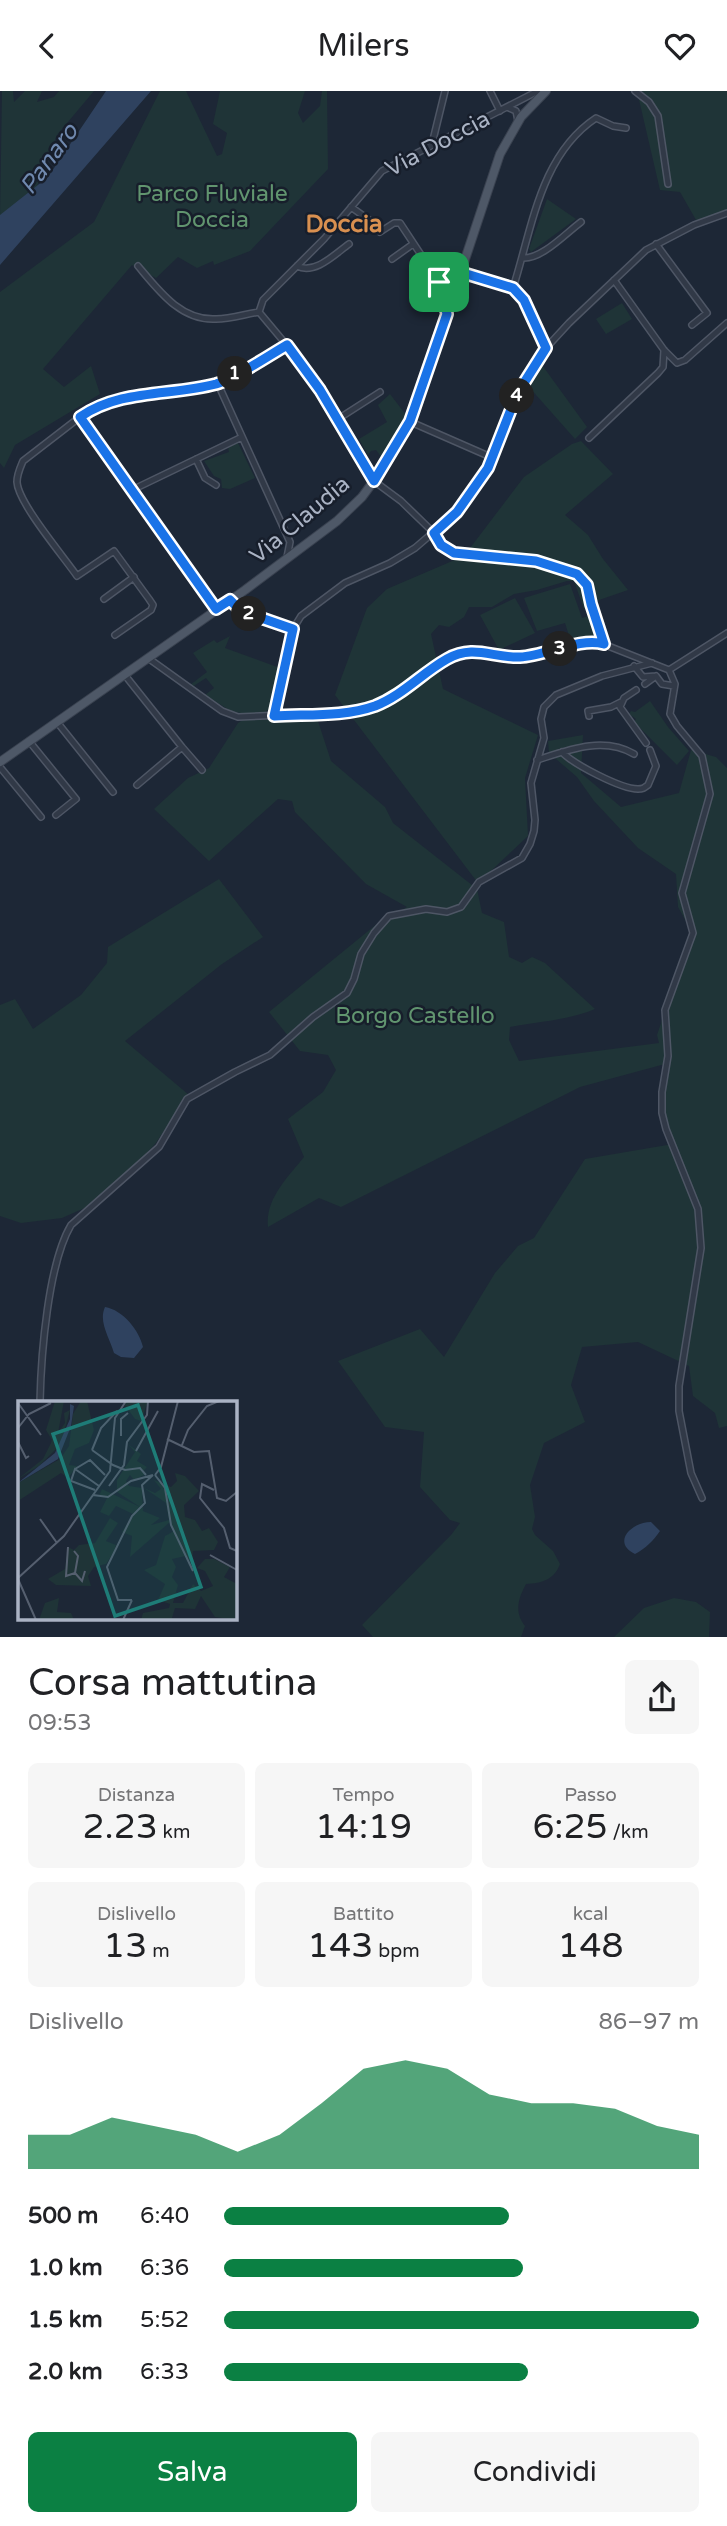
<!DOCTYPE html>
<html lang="it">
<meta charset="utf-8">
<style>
body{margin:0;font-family:"Varela Round",sans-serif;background:#f6f6f6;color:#202124;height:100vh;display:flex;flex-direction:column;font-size:26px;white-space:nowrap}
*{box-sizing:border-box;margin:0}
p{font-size:23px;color:#757577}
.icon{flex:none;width:38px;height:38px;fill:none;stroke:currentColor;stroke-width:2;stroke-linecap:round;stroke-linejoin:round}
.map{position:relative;height:1546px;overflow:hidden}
.side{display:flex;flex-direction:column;background:#fff;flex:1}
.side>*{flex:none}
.pin{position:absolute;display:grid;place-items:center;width:60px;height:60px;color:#fff;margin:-30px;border-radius:14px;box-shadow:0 4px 10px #0006}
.km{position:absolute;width:35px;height:35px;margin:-18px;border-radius:50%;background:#222;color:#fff;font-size:19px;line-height:35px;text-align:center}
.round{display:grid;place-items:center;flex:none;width:74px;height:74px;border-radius:10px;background:#f6f6f6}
.head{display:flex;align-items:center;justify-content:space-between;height:119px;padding:0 28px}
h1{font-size:38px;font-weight:600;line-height:52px}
.figures{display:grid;grid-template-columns:repeat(3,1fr);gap:10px;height:119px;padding:7px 28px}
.figures div{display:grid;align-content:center;border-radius:10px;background:#f6f6f6;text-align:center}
.figures b{font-size:35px;font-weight:600}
.figures small{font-size:19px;font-weight:400}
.figures p{font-size:19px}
.chart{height:196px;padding:14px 28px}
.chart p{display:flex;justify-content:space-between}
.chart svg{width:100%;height:126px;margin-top:7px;fill:#0b8043;opacity:.7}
.primary-button{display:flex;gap:14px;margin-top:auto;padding:14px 28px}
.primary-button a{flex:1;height:80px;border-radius:10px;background:#0b8043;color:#fff;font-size:28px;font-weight:600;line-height:80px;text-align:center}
.primary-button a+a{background:#f6f6f6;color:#202124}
ul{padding:0 28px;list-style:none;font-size:23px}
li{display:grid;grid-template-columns:112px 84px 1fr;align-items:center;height:52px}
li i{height:18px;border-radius:9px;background:#0b8043}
header{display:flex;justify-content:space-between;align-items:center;height:91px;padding:0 28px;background:#fff;font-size:32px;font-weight:600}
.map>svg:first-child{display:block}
.green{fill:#1f3437}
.water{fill:#2f425f}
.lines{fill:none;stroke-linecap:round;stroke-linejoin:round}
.street-casing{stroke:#4e5665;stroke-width:8}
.primary-casing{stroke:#3a4250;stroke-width:10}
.street{stroke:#313947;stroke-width:5}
.primary{stroke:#4e5867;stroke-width:8}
.route-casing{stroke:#fff;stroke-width:14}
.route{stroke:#1a73e8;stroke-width:9}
.labels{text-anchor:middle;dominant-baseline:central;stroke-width:5;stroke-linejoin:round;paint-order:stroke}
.street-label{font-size:23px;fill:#aab3c4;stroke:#171e2b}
.park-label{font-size:23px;fill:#61956f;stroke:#171e2b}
.water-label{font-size:24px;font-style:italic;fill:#7089af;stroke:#171e2b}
.neighbourhood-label{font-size:24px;font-weight:bold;fill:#d99050;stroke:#171e2b}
.inset-road{fill:none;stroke:#555f6f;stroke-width:2}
.view{fill:#1e7c77;fill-opacity:0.15;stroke:#1e7c77;stroke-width:3.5}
.inset-edge{fill:none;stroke:#aab3c4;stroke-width:3.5}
</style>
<header><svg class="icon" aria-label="back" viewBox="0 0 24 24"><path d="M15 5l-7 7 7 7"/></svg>Milers<svg class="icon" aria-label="heart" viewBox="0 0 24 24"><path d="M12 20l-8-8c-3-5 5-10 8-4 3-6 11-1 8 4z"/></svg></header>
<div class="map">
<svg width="727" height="1546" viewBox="0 0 727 1546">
<rect width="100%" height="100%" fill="#1d2736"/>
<path class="green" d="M2,0H13L14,11L25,0H42L37,11L54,6L59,0H94L57,44L37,95L0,128Z
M160,0H186L217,65L222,63L227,42L213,33L220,0H305L298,22L303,32L320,15L322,0H327L328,78L250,160L214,174L213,170L197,177L178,166L156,187L132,174L43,278L64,296L91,275L100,303L15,354L4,377L0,372V201L94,131Z
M637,0H727V124L707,130L701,128L696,129L680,101L660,99Z
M547,108L576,128L531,161L529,158Z
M622,212L632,228L606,243L596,228Z
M542,274L587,336L575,348L529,296Z
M390,303L406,324L382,367L376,359L371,360L368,364L359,348L387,331L378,314Z
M581,350L613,383L565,424L588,444L603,468L628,499L599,509L584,518L574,490H567L537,499L514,503L492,516H469L464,526L449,536L439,534L431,543L443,598L538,644L525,687L528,745L478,792L335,604L367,517L387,498L464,465L524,386L572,353Z
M238,352L255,387L230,398L222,397L221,388L214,385L204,370L229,361L228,357Z
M570,493L582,527L592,524L601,549L571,551L565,532L537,540L524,507Z
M515,507L535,542L499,559L480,524Z
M230,545L225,557L280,577L271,615L266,621L280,620L317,627L331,670L385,716L393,732L477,798L482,822L504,831L509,866L522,872L532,866L545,872L595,918C566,930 540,930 510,936L509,949L519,970L659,952L657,944L692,841L678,816L676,783L638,757L594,710L577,686L549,662L548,650L583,644L581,682L621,716L679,702L691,659L716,666L727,677V1335L719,1337L715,1322L693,1305L689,1275L638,1251L582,1256L571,1294L585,1331L544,1352L530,1394L535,1426L532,1438L535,1444L553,1460L560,1473C554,1489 542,1492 526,1493C518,1508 514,1521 525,1535L521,1546H373L362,1534L451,1444L460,1432L450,1429L420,1396L424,1341L385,1336L338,1270L420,1238L444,1266L495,1182L518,1155L534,1147L585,1068L673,1053L658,1021L665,973L580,996L341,1116L319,1107L268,1136C265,1108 288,1086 304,1066L288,1028L323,1001L336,979L328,964L300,960L269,921L378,832L407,816L366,793L295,721L292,710L278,708L209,770L154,718L188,687L209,677L238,632L251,624L231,620L205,604L214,597L206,587L192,596L190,594L207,581L193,562L214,549L217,552Z
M650,610L668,636L689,660L677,674L634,631L636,628L629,623L631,620L635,621Z
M219,788L263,846L222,873L125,950L189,1004L155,1053L105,1108L62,1127L21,1132L0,1125V914L15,908L33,938L81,904L107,872L108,856Z
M674,1507L696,1511L710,1521L709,1546H614L644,1517Z"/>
<path class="water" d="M106,0H151L0,174V124L48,86Z
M105,1216C123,1219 139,1239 143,1256L134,1267L121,1266L114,1262C110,1247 98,1231 105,1216Z
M651,1431L660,1440C654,1449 645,1458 635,1463C611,1451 632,1431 651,1431Z"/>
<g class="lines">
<defs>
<path id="street" d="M490,0L500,20
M635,0L649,11L658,25L668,93
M507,16L516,20L518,30
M432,53L445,0
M351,116L372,131
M380,141L394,132H400L439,191L448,219
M656,153L707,222L692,234
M523,167C542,168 565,143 581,131
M392,168L413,153
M138,175C159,200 181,230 216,228C231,228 245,223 259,221
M297,175C315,184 335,163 349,153
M614,189L664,259L677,272L685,269L727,232
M439,191L452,188L461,181L513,197L524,209L546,257
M513,197C532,138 540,64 596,27L613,35L626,37
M259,221L305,276L374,390L401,410L434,442L441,454L454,462L536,470L577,483L587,494L591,513L604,553
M259,221L263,209L324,148L382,80L538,0
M218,293L287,254
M80,326C115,302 176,299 218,293L290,451L287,466
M338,328L380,301
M413,332L493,367
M589,347L658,282L663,276L664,259
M196,368L205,387L216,394
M132,399L242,346
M104,508L134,486
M230,509L241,520L293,538
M115,544L151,519L153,514L149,508L114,460L77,485C64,466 18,412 17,391C17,383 20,377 23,370L80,326L216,518
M148,567L222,620L238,626L351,621L375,615L400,603L447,568L469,559L505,566H522L598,551L669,579
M634,575L643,586L656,585L662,593L674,595
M669,579L675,593L670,623L677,635L702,665L710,703L682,802L693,842L665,919L668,965L662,1001V1022L666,1038L698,1118L701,1157L679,1295V1320L691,1382L702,1407
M669,579L727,542
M124,583L182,656L137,694
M645,593L656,585
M636,599L624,607L620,616L646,652
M274,625L293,538L301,525L345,492L390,472L415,457L457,421L488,377L518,303L532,279L546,257L569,232L646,159L694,134L727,122
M589,625L588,620L611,616L621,611
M57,631L113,701
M29,650L76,708L56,724
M182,656L202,679
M562,661C573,673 621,698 638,698C643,698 644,697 648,694L656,675L650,659
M537,669C568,659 603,645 634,663
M0,676L41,726
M40,1311C41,1264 48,1173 71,1134L159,1056L187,1008L235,981L270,964L313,926L347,902L354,888L361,863L374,842L389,825L426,818L447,821L461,816L479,791L522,767L530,753L534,740L535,729L531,692L544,647L541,628L544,616L556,604L602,585L652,572"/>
<path id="primary" d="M0,671L245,499L337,430L362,406L387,372L404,342L418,310L500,63L521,26L546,0"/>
</defs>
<use href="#street" class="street-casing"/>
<use href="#primary" class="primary-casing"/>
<use href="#street" class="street"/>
<use href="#primary" class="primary"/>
</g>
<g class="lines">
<defs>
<path id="route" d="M460,181L513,197L524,209L546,257L517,303L488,377L457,421L434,442L441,454L454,462L536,470L577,483L587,494L591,513L604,553C580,546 545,565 520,566C492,567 474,553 447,568C422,582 403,604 375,615C344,626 307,623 274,625L293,538L241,520L230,509L216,518L80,326C120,298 171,305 216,293C236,287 268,265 287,254L320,299L374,390L410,330L447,223L439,191L453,188Z"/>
</defs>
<use href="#route" class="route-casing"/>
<use href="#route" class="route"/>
</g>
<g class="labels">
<g class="street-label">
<text transform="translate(438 53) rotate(-28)">Via Doccia</text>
<text transform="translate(300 429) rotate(-40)">Via Claudia</text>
</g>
<g class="park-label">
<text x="212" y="103">Parco Fluviale<tspan x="212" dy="26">Doccia</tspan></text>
<text x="415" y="925">Borgo Castello</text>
</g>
<g class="water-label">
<text transform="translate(49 68) rotate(-54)">Panaro</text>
</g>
<g class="neighbourhood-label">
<text x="344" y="133">Doccia</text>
</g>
</g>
<g transform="translate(18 1310)">
<rect width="219" height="219" fill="#1d2736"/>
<path d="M37,0H46L40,32L47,22L46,12L52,9L43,43L21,65L0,78L25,58L33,42L35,33L34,39L28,29ZM63,0H69L76,29L71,42L57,48L51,64L59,65L50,77L43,72L0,100V82L42,58L51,45L55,13ZM108,0H130L123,20L117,18L106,3ZM110,43L123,53L119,60L129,66L124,71L128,73L116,79L112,74L108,80L111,85L124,87L125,110L142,117L133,124L151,119L148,102L126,87L137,92L143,88L136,79L153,86L159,80L157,72L167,75L181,90L166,104L167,116L177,119L184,130L191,127L200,141L196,149L175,150L174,161L168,155L154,158L158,166L154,176L160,184L155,202H165L175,183L183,190L195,185L187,170L179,167L187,158H196L212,166L206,176L219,183L217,219L197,216L183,195L177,208L157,207L154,217L164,219H123L125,212L151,207L152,203L140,199L147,183L126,169L138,164L147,135L156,130L152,121L112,156L114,135L104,131L115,113L98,105L91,115L82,111L89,97L81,95L84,88L122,106L99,91V79L117,51ZM92,117L100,122L88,140L98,144L96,151L88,163L76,166L70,175L73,185L38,184L30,178L47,168L50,146L56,149L61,144L77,142ZM41,197L39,211L53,212L56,219H21L27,202Z" fill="#1f3437"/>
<path d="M52,3L56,5L53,25L40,58L0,82L37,52L52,18Z" fill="#2f425f"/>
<path class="inset-road" d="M0,2L23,34M0,27L11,13L33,2M103,35V18L110,12M149,38L176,51L191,50L199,97L208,100L219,91M0,41L8,57L11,55M164,44L170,29L189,5L201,0M74,49L95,64L107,69L122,67L128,74M74,49L83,27L99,10M118,50L140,10M57,68L72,59L87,74M137,74L147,87L153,124L175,170M137,74L143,66L160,0M91,85L106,64L109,41L129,14L130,0M77,89L53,80L57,68L81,85M196,89L184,83L182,97L206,127L212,147L219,150M75,94L90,96L113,80L135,74M22,118L39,142M50,146L48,175L57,172L60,155L56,150M192,154L219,169M57,172L64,180L67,170M0,177L46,135L92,70L97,17L108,0M0,178L18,219M114,199H100L89,166L114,115L127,102L124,84L135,74M105,219L114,199"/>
<path class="view" d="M120,4L183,186L97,215L35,33Z"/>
<rect width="219" height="219" class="inset-edge"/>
</g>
</svg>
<div class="pin" style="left:439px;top:191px;background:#1e9e55"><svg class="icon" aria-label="arrive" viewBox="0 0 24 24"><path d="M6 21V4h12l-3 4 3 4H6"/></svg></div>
<b class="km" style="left:235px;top:283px">1</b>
<b class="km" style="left:249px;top:523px">2</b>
<b class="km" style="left:560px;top:558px">3</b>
<b class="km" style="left:517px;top:305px">4</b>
</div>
<section class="side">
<div class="head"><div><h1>Corsa mattutina</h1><p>09:53</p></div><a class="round"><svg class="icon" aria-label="share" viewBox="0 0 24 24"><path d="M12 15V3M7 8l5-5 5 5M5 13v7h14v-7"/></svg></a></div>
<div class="figures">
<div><p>Distanza</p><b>2.23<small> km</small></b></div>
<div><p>Tempo</p><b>14:19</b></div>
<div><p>Passo</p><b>6:25<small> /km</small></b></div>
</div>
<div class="figures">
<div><p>Dislivello</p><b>13<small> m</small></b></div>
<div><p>Battito</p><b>143<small> bpm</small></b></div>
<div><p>kcal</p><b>148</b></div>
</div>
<div class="chart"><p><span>Dislivello</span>86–97 m</p>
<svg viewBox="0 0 160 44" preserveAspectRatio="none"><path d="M0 44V32L10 32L20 26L30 29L40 32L50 38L60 32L70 21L80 9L90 6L100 9L110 18L120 21L130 21L140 23L150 29L160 32V44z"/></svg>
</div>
<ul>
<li><b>500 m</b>6:40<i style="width:60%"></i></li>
<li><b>1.0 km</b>6:36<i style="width:63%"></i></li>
<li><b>1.5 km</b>5:52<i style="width:100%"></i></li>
<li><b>2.0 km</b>6:33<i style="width:64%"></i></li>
</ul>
<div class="primary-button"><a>Salva</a><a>Condividi</a></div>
</section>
